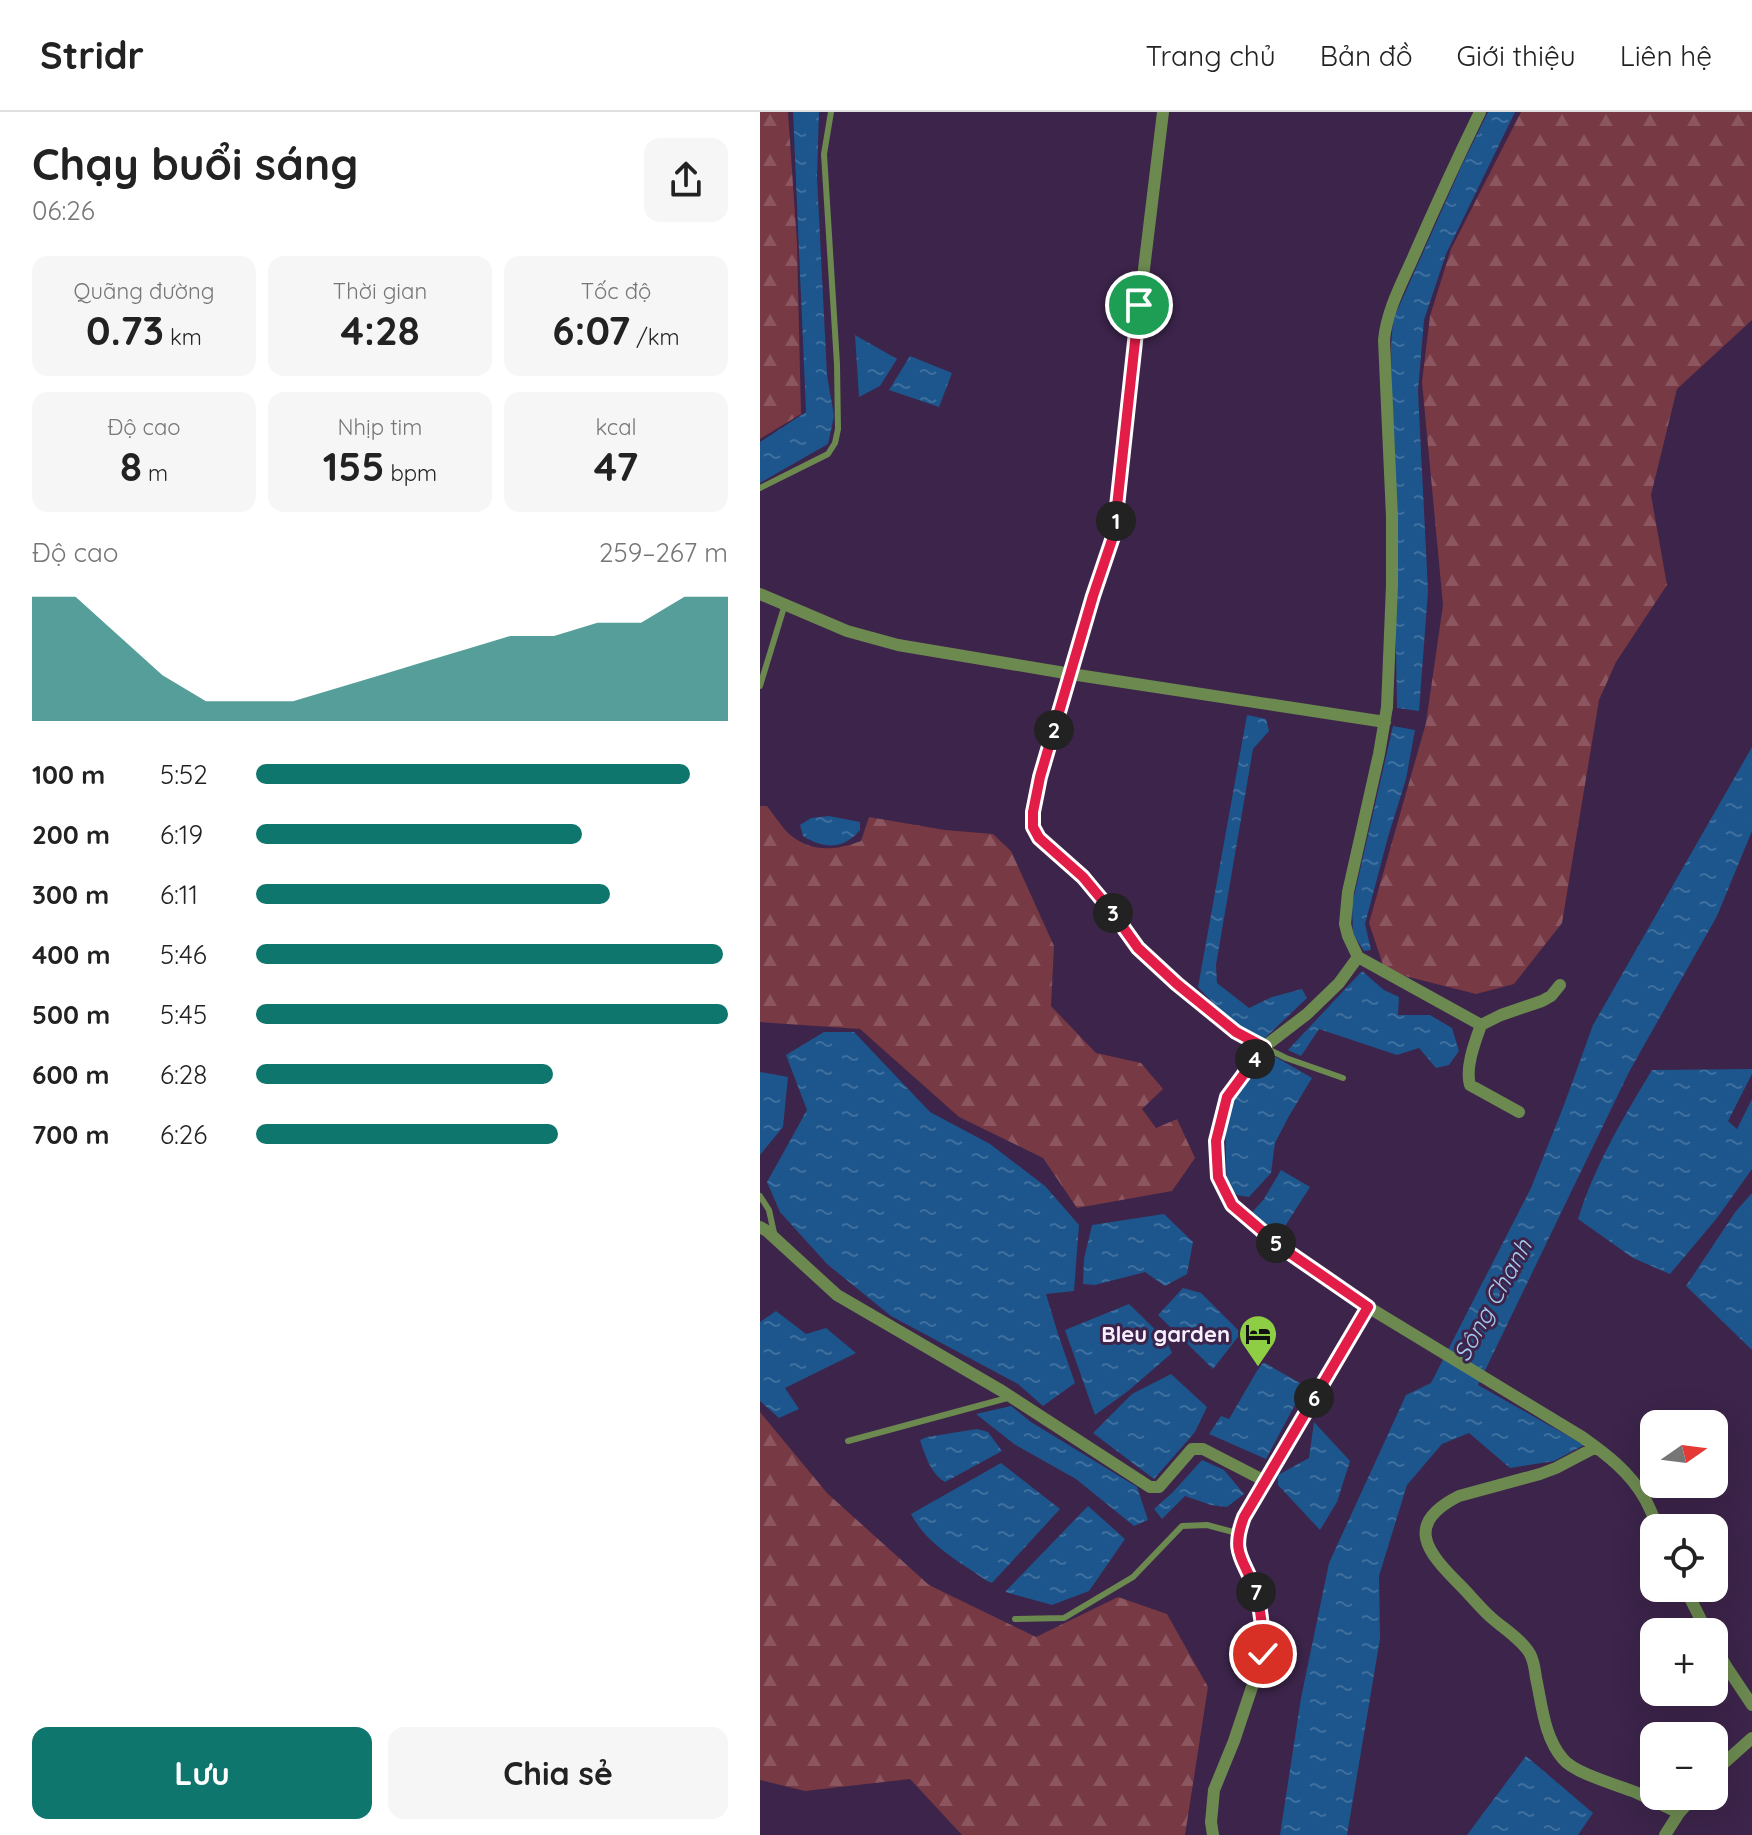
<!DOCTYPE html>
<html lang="vi">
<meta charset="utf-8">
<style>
body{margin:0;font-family:Quicksand,sans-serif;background:#f6f6f6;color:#222;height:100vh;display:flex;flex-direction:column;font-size:30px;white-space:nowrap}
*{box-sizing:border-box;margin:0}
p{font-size:26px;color:#767676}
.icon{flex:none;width:44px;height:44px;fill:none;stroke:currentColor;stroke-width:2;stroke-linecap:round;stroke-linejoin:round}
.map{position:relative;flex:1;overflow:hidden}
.sheet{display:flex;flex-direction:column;background:#fff;width:760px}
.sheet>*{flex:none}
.needle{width:52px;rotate:76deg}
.fabs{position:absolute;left:880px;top:1298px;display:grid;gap:16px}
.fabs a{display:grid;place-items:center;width:88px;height:88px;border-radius:16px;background:#fff;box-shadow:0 8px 32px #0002;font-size:40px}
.pin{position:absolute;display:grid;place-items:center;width:68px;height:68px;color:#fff;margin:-34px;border:4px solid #fff;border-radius:50%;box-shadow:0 2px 8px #0007}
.km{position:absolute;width:40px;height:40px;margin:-20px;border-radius:50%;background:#222;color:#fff;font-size:22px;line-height:40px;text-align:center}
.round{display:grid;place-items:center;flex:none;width:84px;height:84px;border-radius:16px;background:#f6f6f6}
.head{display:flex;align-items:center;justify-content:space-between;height:136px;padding:0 32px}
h1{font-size:44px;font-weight:700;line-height:60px}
.stats{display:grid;grid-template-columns:repeat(3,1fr);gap:12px;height:136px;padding:8px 32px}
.stats div{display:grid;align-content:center;border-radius:16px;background:#f6f6f6;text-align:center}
.stats b{font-size:40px;font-weight:700}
.stats small{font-size:22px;font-weight:400}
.stats p{font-size:22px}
.chart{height:224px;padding:16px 32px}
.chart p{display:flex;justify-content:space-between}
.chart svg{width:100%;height:144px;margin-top:8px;fill:#0f766e;opacity:.7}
.primary-button{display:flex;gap:16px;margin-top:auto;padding:16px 32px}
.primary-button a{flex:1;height:92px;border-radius:16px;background:#0f766e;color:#fff;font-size:32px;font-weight:700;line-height:92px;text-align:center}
.primary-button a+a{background:#f6f6f6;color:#222}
ul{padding:0 32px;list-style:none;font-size:26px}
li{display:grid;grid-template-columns:128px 96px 1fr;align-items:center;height:60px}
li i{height:20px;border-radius:10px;background:#0f766e}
header{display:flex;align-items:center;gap:48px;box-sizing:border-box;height:112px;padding:0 40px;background:#fff;border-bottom:2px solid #e0e0e0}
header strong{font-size:38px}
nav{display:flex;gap:44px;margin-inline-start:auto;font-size:28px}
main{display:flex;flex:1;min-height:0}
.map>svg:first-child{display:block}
.forest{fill:url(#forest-firs)}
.water{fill:url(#water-ripples)}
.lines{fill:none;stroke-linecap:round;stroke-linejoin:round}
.lane{stroke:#6c8950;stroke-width:6}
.street{stroke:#6c8950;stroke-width:12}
.route-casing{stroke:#fff;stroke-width:16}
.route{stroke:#e11d48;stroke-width:10}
.labels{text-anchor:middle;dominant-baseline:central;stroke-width:6;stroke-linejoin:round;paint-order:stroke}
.poi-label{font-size:22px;font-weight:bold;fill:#f8effe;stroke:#3c244a;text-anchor:end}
.water-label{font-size:24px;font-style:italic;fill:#a8cbf2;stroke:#3c244a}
</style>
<header>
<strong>Stridr</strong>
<nav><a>Trang chủ</a><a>Bản đồ</a><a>Giới thiệu</a><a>Liên hệ</a></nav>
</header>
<main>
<section class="sheet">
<div class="head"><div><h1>Chạy buổi sáng</h1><p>06:26</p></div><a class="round"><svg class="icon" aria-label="share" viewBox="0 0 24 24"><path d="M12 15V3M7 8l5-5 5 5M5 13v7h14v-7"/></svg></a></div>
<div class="stats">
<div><p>Quãng đường</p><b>0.73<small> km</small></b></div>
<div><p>Thời gian</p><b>4:28</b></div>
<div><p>Tốc độ</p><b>6:07<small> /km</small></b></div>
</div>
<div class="stats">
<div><p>Độ cao</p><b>8<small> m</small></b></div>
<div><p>Nhịp tim</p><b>155<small> bpm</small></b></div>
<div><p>kcal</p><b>47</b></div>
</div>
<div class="chart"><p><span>Độ cao</span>259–267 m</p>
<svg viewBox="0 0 160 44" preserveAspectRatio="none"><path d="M0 44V6L10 6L20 18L30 30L40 38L50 38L60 38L70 34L80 30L90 26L100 22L110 18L120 18L130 14L140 14L150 6L160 6V44z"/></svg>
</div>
<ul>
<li><b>100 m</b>5:52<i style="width:92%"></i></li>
<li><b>200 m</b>6:19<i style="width:69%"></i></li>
<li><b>300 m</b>6:11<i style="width:75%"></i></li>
<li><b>400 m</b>5:46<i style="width:99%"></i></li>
<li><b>500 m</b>5:45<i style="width:100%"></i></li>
<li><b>600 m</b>6:28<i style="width:63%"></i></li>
<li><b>700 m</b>6:26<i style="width:64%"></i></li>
</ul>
<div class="primary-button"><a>Lưu</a><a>Chia sẻ</a></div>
</section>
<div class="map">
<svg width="992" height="1723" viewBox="0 0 992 1723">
<defs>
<pattern id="forest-firs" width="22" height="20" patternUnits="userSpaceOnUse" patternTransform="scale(2)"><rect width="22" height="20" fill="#773943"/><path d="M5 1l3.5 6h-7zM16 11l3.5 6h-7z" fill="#8b565f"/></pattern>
<pattern id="water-ripples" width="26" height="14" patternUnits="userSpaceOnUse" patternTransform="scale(2)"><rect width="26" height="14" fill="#1c568d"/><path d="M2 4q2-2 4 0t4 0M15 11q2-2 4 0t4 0" fill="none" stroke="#3e6f9e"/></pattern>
</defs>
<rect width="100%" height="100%" fill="#3c244a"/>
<path class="forest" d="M0,0H28L37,131L41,302L0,327Z
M761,0H992V208L917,277L891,383L907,473L856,550L839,588L802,811L754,872L716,882L625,859L609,811L666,611L683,493L662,270L670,204L691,137Z
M0,694H7C13,702 20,712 27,720C49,741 75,739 101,729L109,705L185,718L233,722L251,739L294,834L291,894L336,941L381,951L403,977L382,997L396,1016L417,1007L435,1046L412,1079L317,1096L283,1046L199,1005L100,917L0,910Z
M0,1300L67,1381L169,1473L276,1525L358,1485L407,1502L448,1575L425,1723H202L150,1667L45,1679L0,1668Z"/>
<path class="water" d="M33,0H59L57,65L67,263L74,304L68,332L0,371V330L46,300Z
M728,0H755L686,142L664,208L658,279L668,479L659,599L637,596L631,235L633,208L702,53Z
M95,223L137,247L120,274L99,285Z
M150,244L192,261L179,295L129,278Z
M487,603L506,607L509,619L493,637L456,853L457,871L489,896L512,885L542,877L547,886L504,927L472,911L438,875Z
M633,614L655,618L646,667L628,725L605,812L611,838L604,839L593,822L592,793Z
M992,635V719L957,804L869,960L718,1273L824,1333L794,1349L750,1356L709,1321L682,1332L647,1373L619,1464L620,1527L587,1723H520L541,1586L569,1451L646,1283L671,1271L771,1076L804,993L833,913Z
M69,704L100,710V718C83,738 64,737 43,724L40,713L51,706Z
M602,859L624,878L639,885L638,903H670L692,916L699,939L689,953L676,956L659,936L637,943L559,917L541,944L528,938Z
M64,920H94L170,1000L230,1032L285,1074L319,1113L314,1179L286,1182L298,1222L315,1271L283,1294L258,1272L131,1204L67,1152L20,1100L7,1070L47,998L26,943Z
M514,944L552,966L529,1004L515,1031L511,1061L489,1085L477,1083L467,1072C466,1041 461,1000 481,974C490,963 503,953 514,944Z
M992,957V962L968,1009L977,1017L992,987V1057L957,1106L910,1162L873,1146L818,1107C835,1053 863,1006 892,958Z
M0,960L28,965L23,1015L0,1043Z
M521,1058L550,1075L520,1122L515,1123L488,1105L504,1087Z
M992,1081V1238L926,1174L976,1099Z
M404,1102L433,1130L427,1162L405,1174L385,1160L335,1173L323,1172L324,1147L332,1113Z
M423,1176L441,1181L481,1221L453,1257L398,1203Z
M369,1192L406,1228L412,1241L368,1279L335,1303L305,1218Z
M16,1199L46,1222L66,1216L96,1241L25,1276L39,1297L19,1306L0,1289V1210Z
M505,1251L545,1274L506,1347L449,1322L461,1304L469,1307L501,1252Z
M411,1262L447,1295L435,1320L394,1367L333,1321L372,1282Z
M251,1294L271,1310L377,1375L388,1408L374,1414L316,1367L254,1332L216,1302Z
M554,1310L590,1349L577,1390L560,1418L518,1373V1363L549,1346Z
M217,1317L228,1320L242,1339L185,1370C171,1362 165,1343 160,1328L167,1325Z
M442,1348L464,1358L484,1382L467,1395L451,1393L425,1384L402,1407L394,1397L412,1381Z
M241,1351L300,1397L232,1471L227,1469C199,1449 167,1433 151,1402Z
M328,1394L365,1427L329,1479L292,1493L245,1480Z
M766,1644L833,1701L818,1723H707Z"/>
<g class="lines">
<path class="lane" d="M0,376L68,342L75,331L78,317L77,252L64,42L71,0
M0,574L25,492
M504,935L526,946L583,966
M0,1084L9,1098L14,1121
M88,1329L251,1285
M255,1507L304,1506L373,1465L422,1414L447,1413L477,1421"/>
<path class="street" d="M403,0L368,289L358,398L354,422L333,484L280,665L273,700V715L279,726L323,765L353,801L378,836L417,872L476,920L504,935
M720,0C697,47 676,93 655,141C643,169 627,197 624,228L632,405V473L627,595L619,642L588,780L585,812L588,824L598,845L721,913
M0,482L87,519L138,533L311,562L625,610
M598,845L579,871L547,902L504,935L467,985L456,1029L458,1065L472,1093L521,1135L608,1195L822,1325C846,1342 870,1360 885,1387C890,1396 894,1406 898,1416
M759,1000L710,973C705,955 715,930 721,913L741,903L782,889L791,884L800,873
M0,1115L7,1119L77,1183L242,1279L390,1375H399L432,1337H443L505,1369
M836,1335L796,1356L780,1362L699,1384C643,1412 667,1440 700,1473C712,1485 722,1498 734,1508C746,1518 763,1529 770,1542C774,1549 775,1559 776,1566C782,1593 784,1625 803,1647C814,1661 857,1673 875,1680C890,1687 905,1694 919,1701
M925,1476L947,1520
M954,1532L966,1554L992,1593
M954,1660L992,1626
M453,1723L451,1710L454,1678L474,1629L503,1542L502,1510L495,1478L478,1439V1421L484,1405L608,1195
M905,1723L919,1701L934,1684"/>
</g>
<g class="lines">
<defs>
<path id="route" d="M379,193L354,422L333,484L280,665L273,700V715L279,726L323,765L353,801L378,836L417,872L476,920L504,935L467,985L456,1029L458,1065L472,1093L521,1135L608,1195L484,1405C470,1442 484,1446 495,1478C502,1499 503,1521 503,1542"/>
</defs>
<use href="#route" class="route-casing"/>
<use href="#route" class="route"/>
</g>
<defs>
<symbol id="hotel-pin" viewBox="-11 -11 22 30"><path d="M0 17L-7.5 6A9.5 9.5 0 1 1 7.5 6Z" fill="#8dce44" stroke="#3c244a"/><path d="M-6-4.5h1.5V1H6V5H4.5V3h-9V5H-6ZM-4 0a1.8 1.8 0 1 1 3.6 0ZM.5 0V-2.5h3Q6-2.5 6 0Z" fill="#111"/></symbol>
</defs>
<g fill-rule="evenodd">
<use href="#hotel-pin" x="476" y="1200" width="44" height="60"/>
</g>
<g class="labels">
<g class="poi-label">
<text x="470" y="1222">Bleu garden</text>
</g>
<g class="water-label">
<text transform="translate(732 1188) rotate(-61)">Sông Chanh</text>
</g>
</g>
</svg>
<div class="fabs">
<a><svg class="needle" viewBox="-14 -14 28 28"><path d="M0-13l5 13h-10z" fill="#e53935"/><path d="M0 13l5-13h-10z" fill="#767676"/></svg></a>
<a><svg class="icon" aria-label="locate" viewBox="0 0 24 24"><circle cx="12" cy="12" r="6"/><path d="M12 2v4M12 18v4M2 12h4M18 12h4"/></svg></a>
<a>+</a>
<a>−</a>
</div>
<div class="pin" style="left:379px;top:193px;background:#1e9e55"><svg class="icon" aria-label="arrive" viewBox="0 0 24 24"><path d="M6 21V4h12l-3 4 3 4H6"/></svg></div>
<div class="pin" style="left:503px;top:1542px;background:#d93025"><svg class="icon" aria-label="check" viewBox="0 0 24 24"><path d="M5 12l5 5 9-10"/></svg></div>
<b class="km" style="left:356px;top:409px">1</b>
<b class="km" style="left:294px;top:618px">2</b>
<b class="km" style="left:353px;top:801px">3</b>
<b class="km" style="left:495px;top:947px">4</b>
<b class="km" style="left:516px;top:1131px">5</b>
<b class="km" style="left:554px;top:1286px">6</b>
<b class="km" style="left:496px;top:1480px">7</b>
</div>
</main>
